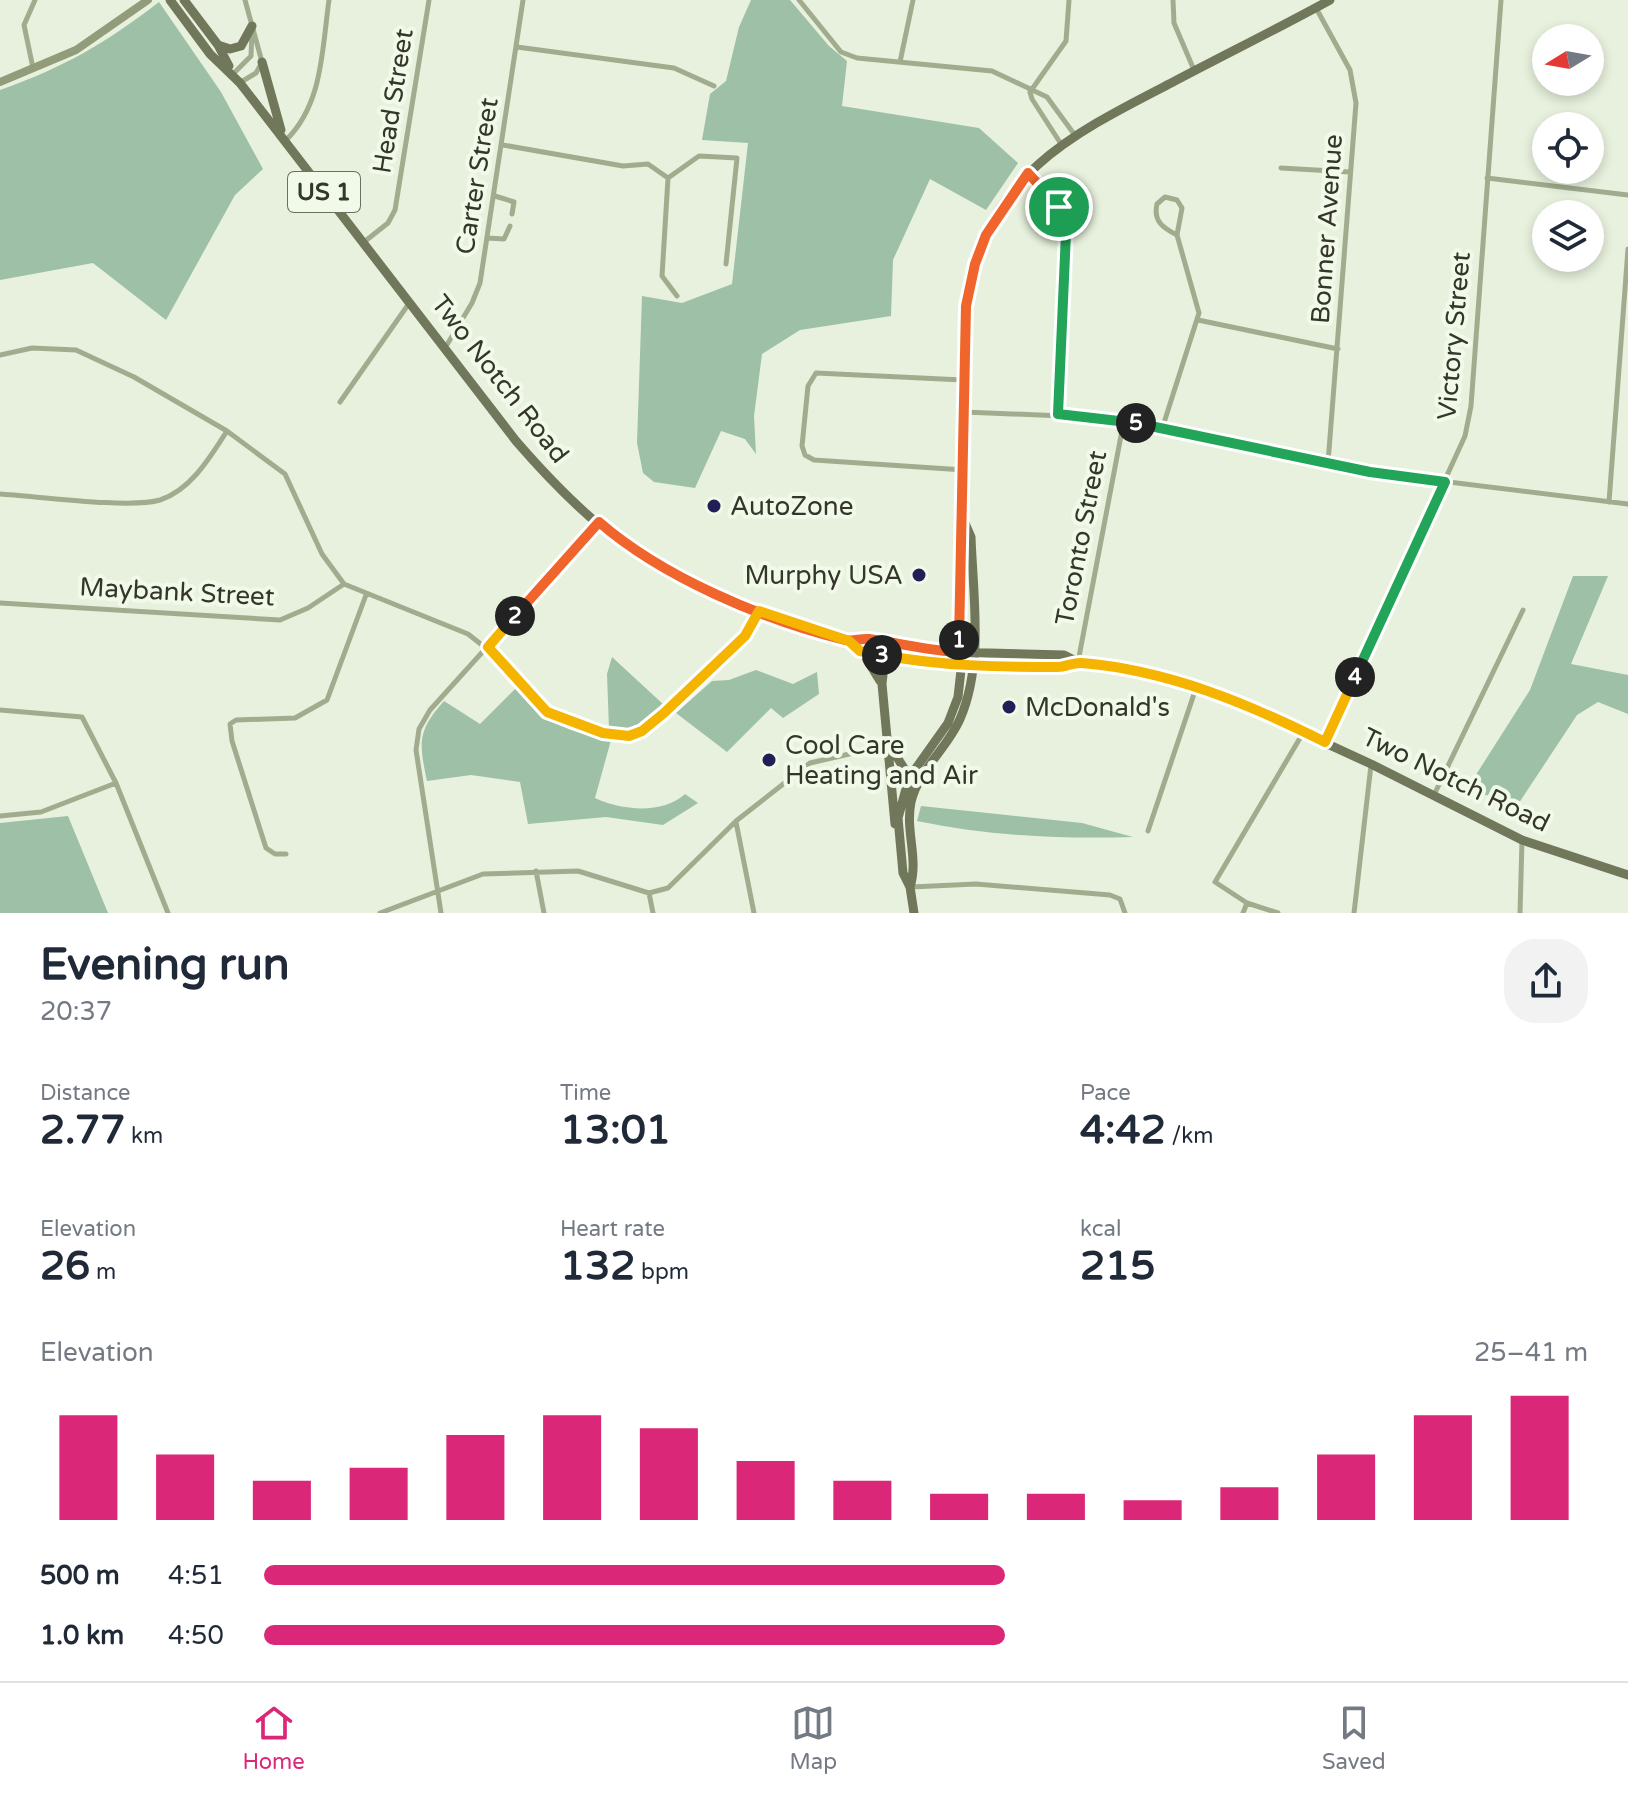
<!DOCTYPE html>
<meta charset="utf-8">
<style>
body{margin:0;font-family:"Varela Round",sans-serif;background:#f2f2f3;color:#1f2937;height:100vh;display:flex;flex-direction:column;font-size:30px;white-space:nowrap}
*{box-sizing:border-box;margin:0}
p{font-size:26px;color:#747a83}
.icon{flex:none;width:44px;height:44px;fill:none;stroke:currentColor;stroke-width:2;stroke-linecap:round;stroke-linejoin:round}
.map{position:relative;height:913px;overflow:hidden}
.drawer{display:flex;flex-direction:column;background:#fff;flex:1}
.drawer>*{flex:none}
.needle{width:52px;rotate:259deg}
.controls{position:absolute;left:1532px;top:24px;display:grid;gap:16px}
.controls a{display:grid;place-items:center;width:72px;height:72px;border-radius:50%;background:#fff;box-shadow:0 4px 12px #0003;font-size:40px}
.pin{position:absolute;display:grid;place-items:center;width:68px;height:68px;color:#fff;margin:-34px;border:4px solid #fff;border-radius:50%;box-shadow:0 2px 8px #0007}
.km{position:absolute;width:40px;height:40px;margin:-20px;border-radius:50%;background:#222;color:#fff;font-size:22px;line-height:40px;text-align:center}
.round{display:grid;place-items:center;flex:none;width:84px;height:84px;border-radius:32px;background:#f2f2f3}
.summary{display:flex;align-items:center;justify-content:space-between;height:136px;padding:0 40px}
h1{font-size:44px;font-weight:700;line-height:60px}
.figures{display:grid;grid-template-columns:repeat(3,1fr);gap:12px;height:136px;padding:8px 40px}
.figures div{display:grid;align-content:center}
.figures b{font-size:40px;font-weight:700}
.figures small{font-size:22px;font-weight:400}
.figures p{font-size:22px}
.chart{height:224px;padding:16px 40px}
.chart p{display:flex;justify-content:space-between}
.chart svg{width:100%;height:144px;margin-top:8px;stroke:#db2777;stroke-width:6}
ul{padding:0 40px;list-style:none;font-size:26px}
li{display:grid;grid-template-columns:128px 96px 1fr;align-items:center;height:60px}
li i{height:20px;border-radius:10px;background:#db2777}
.tabs{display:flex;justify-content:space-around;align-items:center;height:112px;border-top:2px solid #e0e1e3;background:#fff;font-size:22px;color:#747a83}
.tabs a{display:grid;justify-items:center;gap:4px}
.tabs .current{color:#db2777}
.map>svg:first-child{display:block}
.green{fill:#9dc0a7}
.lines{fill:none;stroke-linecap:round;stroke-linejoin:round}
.street{stroke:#a1ac8f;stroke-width:5}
.secondary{stroke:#929c7a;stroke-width:8}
.primary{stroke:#70775a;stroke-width:9}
.split-1-casing{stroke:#fff;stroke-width:16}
.split-2-casing{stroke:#fff;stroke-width:16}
.split-3-casing{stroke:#fff;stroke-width:16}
.split-4-casing{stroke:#fff;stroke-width:16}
.split-5-casing{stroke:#fff;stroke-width:16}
.split-6-casing{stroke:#fff;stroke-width:16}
.split-1{stroke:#f0652b;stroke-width:10}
.split-2{stroke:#f0652b;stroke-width:10}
.split-3{stroke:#f5b400;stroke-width:10}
.split-4{stroke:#f5b400;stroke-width:10}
.split-5{stroke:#22a559;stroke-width:10}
.split-6{stroke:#22a559;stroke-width:10}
.poi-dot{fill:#202056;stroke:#f1f9e9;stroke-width:3}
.labels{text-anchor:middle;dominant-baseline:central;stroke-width:8;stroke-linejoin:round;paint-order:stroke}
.shield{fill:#f1f9e9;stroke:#6c7063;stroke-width:2}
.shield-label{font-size:24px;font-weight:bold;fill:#333629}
.street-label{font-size:26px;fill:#333629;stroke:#f1f9e9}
.poi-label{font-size:26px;fill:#333629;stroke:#f1f9e9;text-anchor:start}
</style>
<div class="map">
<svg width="1628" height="913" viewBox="0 0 1628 913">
<rect width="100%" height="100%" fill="#e8f1dd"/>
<path class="green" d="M751,0H790L829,46L847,61L842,106L979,128L1018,163L986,210L930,179L893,260L891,316L800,330L762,354L754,416L756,454L745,439L721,431L695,488L654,482L643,473L637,443L642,296L682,303L732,284L748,143L702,140L710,94L726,81L739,27Z
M159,2L221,92L263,169L235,195L166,320L93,263L0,280V90C65,67 104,44 159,2Z
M1573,576H1608L1571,664L1628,675V714L1598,702L1577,715L1515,809L1500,797L1465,792L1530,690Z
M612,657L664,705L635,730L615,734L609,729L607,674Z
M756,670L793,684L817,672L819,694L783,718L771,708L727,752L676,713L712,681L729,680Z
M517,687C536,722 574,733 611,740L595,798C620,810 663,815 685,794L698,803L663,825L606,817L528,824L520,782L471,775L427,781C419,743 417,731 444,701L480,724Z
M921,806L1082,823L1133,837C1061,839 988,836 917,821Z
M68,816L108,913H0V823Z"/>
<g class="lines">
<path class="street" d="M799,0L841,52L857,58L992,71L1047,97L1074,134
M1173,0L1174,23L1194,70
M1316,8L1350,70L1356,103L1328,463
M517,47L674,68L714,86
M900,62L913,0
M33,68L24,25L35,0
M233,74L251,56L252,31
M241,82L256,73L262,62L245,0
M1030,92L1066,41L1069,0
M1030,92L1032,99L1061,144
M286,140C323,104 322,49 329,0
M503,145L623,166L648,164L668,178
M1281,168L1350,172
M1028,173L1054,201L1065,223L1058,414
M1487,178L1628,195
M495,196L514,202L512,214
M488,238L504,239L510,226
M364,242L388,223L395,210L429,0
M677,296L662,276L668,178L699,156L737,158L726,264
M1198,320L1338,349
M445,348L472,303L480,283L523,0
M0,355L32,348L76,350L134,377L227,431L285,474L322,554L344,584L468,634L501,660L539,706L573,723L618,737L642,731L745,636L759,611
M963,380L816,373L808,386L802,446L805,455L814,460L964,470
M340,402L410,302
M964,412L1111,418L1384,474L1628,504
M1162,429L1199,313L1177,235C1163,228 1153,221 1157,204L1165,197L1177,200L1182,208L1177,235
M0,494C36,496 129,509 160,500C191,490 211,456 227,431
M1609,502L1628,249
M0,603L280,620L308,608L344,584
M1078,662L1124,420
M0,710L82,717L116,783L168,913
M1325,742L1465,436L1471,406L1501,0
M1434,795L1523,610
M0,816L41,812L116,783
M736,822L754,913
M1148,831L1196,688
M286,854H275L266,848L232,741L230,724L236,720L295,718L327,700L366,595
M536,871L544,913
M911,887L976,884L1110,895L1120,899L1125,913
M649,893L653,913
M380,913L483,874L578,871L649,893L668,888L736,821L810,763L889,745
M441,913L416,750L419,729L430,710L599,523
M1243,913L1247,903
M1278,913L1247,903L1215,882L1303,733
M1354,913L1371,765
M1520,913L1522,840"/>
<path class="secondary" d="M0,82L76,50L148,0"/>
<path class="primary" d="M170,0L210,54L240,83L516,441C549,479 587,519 628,547C694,592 775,616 849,641L860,651L979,665L1062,667L1078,662
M184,0L218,45L229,66
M218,45L230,49L241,46L252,26
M262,62L281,130
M849,641L865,638L950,652L1064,655L1078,662L1152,675L1232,700L1371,764L1522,840L1628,875
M863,653L880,681
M885,656L882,684L895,824
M890,746L912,781
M910,887C919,859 905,831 911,802C919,769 947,749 960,719C984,664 973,595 971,537L964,521
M914,913L910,887L903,873L898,818L909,778L948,723L958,697L961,670L959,538L964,521C965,447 956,368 967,295C987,174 1076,132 1173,82C1226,54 1279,28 1330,0"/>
</g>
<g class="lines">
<defs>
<path id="split-1" d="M959,640L966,306L975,264L986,235L1028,173L1059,207"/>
<path id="split-2" d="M515,616L599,522C662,577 764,620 845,640C853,642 861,638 869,639C900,643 929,651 960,652L959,640"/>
<path id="split-3" d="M515,616L488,647L547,712L603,733L629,736L642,731L664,713L745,636L759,611L849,641L860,651L882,655"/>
<path id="split-4" d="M882,655C939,666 1000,667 1058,667C1066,667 1074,662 1082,663C1168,670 1249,704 1325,742L1355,677"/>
<path id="split-5" d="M1136,423L1370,472L1445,482L1355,677"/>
<path id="split-6" d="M1059,207L1066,233L1058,414L1136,423"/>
</defs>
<use href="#split-1" class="split-1-casing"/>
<use href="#split-2" class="split-2-casing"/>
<use href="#split-3" class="split-3-casing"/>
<use href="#split-4" class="split-4-casing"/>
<use href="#split-5" class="split-5-casing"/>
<use href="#split-6" class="split-6-casing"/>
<use href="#split-1" class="split-1"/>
<use href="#split-2" class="split-2"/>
<use href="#split-3" class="split-3"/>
<use href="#split-4" class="split-4"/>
<use href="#split-5" class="split-5"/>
<use href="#split-6" class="split-6"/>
</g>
<g class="poi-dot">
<circle cx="714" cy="506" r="8"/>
<circle cx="919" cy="575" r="8"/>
<circle cx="1009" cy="707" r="8"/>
<circle cx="769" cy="760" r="8"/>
</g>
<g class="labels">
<rect class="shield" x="288" y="172" width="72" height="40" rx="6"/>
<g class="shield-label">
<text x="324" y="192">US 1</text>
</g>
<g class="street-label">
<text transform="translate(393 101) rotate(-81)">Head Street</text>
<text transform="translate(477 176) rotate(-81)">Carter Street</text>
<text transform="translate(1327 229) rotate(-86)">Bonner Avenue</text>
<text transform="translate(1454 336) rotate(-85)">Victory Street</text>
<text transform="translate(500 379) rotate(52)">Two Notch Road</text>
<text transform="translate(1081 538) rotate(-79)">Toronto Street</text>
<text transform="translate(177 592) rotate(3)">Maybank Street</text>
<text transform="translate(1456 780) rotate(26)">Two Notch Road</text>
</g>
<g class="poi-label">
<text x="730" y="506">AutoZone</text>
<text x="903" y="575" text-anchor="end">Murphy USA</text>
<text x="1025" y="707">McDonald's</text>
<text x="785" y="745">Cool Care<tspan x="785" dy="30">Heating and Air</tspan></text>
</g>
</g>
</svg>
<div class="controls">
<a><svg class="needle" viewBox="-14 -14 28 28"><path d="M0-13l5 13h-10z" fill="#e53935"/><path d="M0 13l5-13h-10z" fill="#747a83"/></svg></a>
<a><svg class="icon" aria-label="locate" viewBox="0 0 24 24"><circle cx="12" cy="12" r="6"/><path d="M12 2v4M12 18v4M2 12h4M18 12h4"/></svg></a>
<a><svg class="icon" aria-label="layers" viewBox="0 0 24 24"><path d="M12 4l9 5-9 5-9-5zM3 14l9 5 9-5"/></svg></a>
</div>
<div class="pin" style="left:1059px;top:207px;background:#1e9e55"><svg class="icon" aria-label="arrive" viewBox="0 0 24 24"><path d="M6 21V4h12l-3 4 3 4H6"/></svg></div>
<b class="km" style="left:959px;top:640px">1</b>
<b class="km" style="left:515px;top:616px">2</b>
<b class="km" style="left:882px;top:655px">3</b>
<b class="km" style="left:1355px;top:677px">4</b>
<b class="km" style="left:1136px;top:423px">5</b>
</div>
<section class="drawer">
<div class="summary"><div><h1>Evening run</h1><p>20:37</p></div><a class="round"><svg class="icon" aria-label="share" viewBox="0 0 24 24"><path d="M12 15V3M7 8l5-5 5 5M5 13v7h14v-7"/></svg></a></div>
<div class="figures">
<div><p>Distance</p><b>2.77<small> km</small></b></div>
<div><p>Time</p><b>13:01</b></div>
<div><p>Pace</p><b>4:42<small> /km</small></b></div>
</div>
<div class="figures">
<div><p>Elevation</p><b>26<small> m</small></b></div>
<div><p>Heart rate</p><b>132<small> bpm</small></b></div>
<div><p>kcal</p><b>215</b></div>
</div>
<div class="chart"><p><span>Elevation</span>25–41 m</p>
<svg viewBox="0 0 160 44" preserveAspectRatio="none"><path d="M5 44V12M15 44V24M25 44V32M35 44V28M45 44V18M55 44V12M65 44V16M75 44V26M85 44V32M95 44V36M105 44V36M115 44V38M125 44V34M135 44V24M145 44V12M155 44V6"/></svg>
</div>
<ul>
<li><b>500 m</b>4:51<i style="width:56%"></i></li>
<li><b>1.0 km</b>4:50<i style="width:56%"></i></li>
</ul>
</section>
<nav class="tabs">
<a class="current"><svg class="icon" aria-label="home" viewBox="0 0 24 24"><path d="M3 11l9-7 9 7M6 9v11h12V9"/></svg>Home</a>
<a><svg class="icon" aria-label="map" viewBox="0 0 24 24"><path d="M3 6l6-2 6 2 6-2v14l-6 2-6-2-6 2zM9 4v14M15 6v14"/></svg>Map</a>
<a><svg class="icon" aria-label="saved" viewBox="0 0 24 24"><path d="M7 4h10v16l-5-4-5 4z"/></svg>Saved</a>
</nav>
